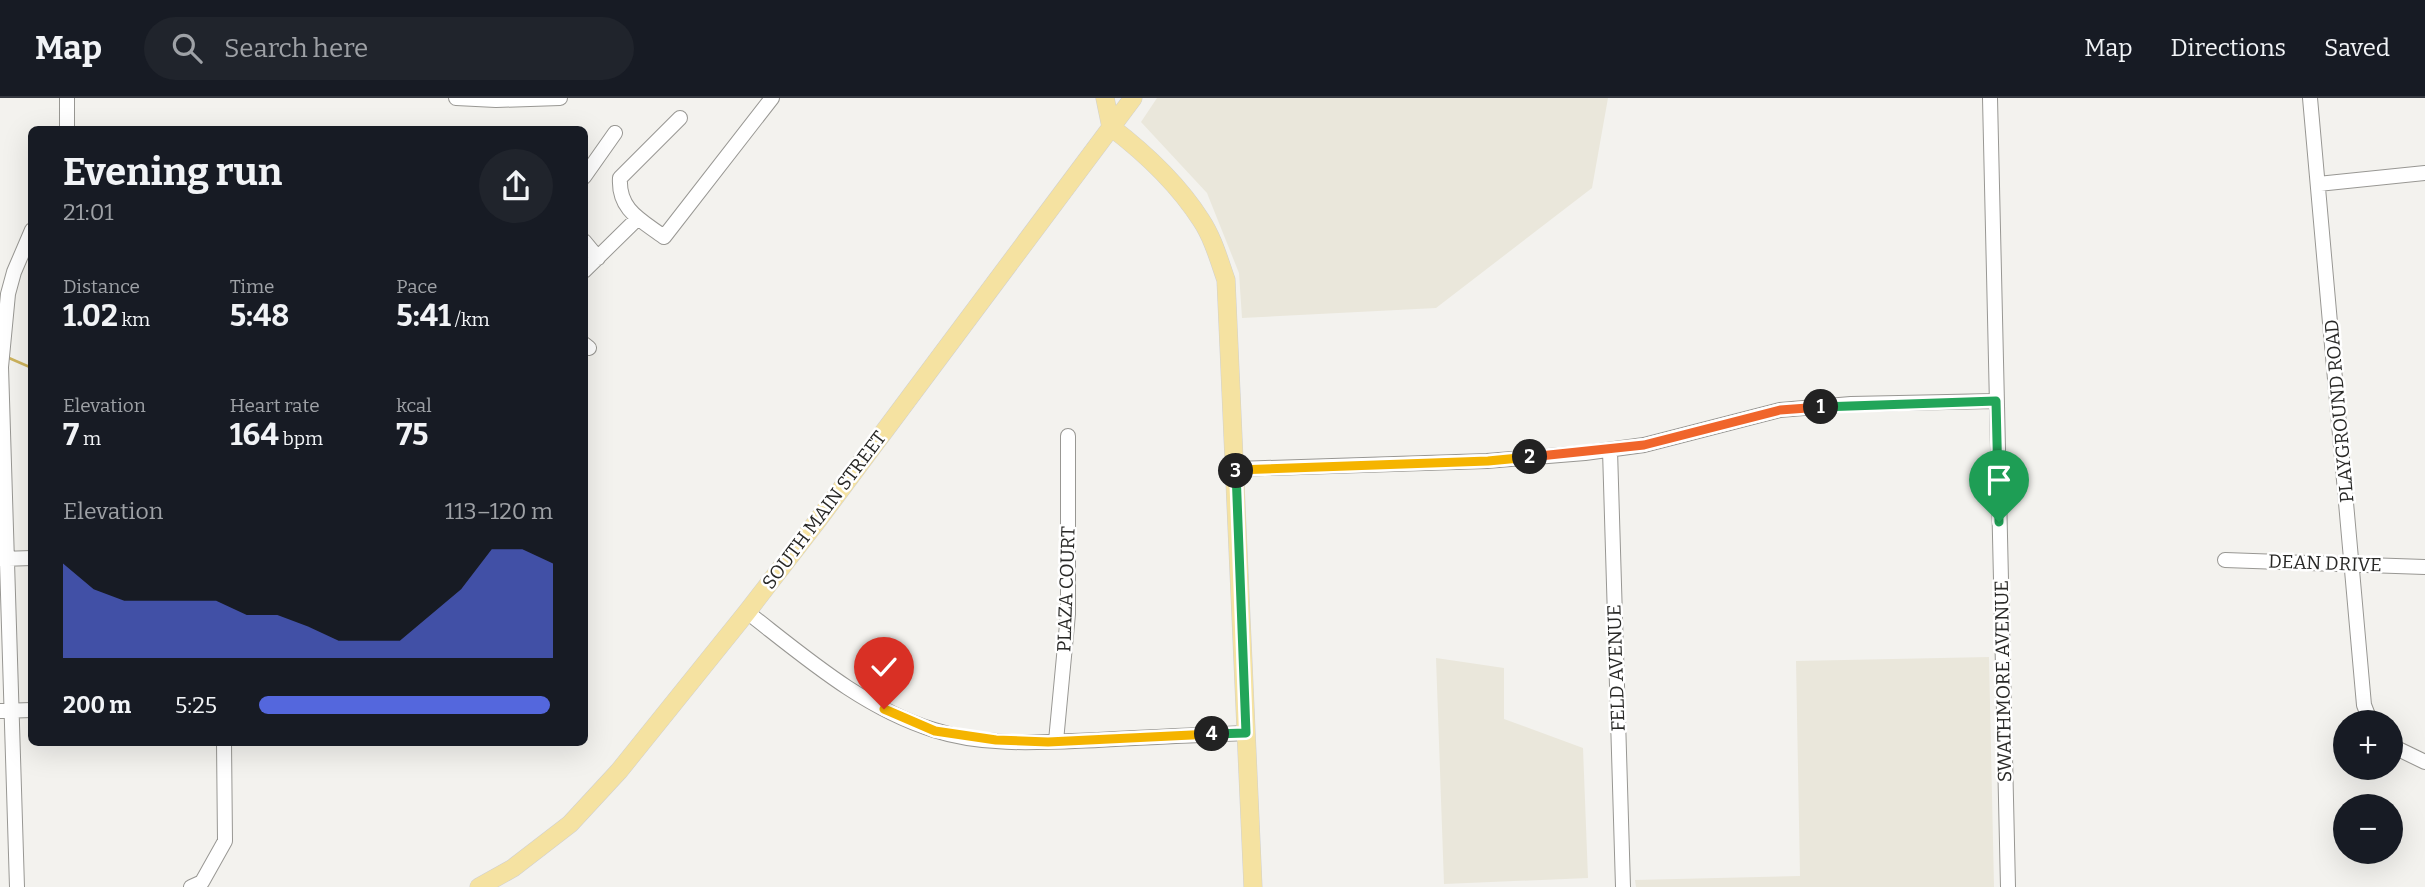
<!DOCTYPE html>
<meta charset="utf-8">
<style>
body{margin:0;font-family:Bitter,serif;background:#20242c;color:#f1f3f6;height:100vh;display:flex;flex-direction:column;font-size:26px;white-space:nowrap}
*{box-sizing:border-box;margin:0}
p{font-size:23px;color:#9ea1a6}
.icon{flex:none;width:38px;height:38px;fill:none;stroke:currentColor;stroke-width:2;stroke-linecap:round;stroke-linejoin:round}
.map{position:relative;flex:1;overflow:hidden}
.panel{position:absolute;left:28px;top:28px;width:560px;height:620px;display:flex;flex-direction:column;background:#171b24;border-radius:10px;box-shadow:0 7px 28px #0002}
.panel>*{flex:none}
.tools{position:absolute;left:2333px;top:612px;display:grid;gap:14px}
.tools a{display:grid;place-items:center;width:70px;height:70px;border-radius:50%;background:#171b24;box-shadow:0 7px 28px #0002;font-size:35px}
.pin{position:absolute;display:grid;place-items:center;width:60px;height:60px;color:#fff;margin:-72px -30px;border-radius:50% 50% 50% 0;rotate:-45deg;box-shadow:0 0 7px #0007}
.pin .icon{rotate:45deg}
.km{position:absolute;width:35px;height:35px;margin:-18px;border-radius:50%;background:#222;color:#fff;font-size:19px;line-height:35px;text-align:center}
.round{display:grid;place-items:center;flex:none;width:74px;height:74px;border-radius:37px;background:#20242c}
.headline{display:flex;align-items:center;justify-content:space-between;height:119px;padding:0 35px}
h1{font-size:38px;font-weight:700;line-height:52px}
.metrics{display:grid;grid-template-columns:repeat(3,1fr);gap:10px;height:119px;padding:7px 35px}
.metrics div{display:grid;align-content:center}
.metrics b{font-size:30px;font-weight:700}
.metrics small{font-size:19px;font-weight:400}
.metrics p{font-size:19px}
.chart{height:196px;padding:14px 35px}
.chart p{display:flex;justify-content:space-between}
.chart svg{width:100%;height:126px;margin-top:7px;fill:#5467dd;opacity:.7}
ul{padding:0 35px;list-style:none;font-size:23px}
li{display:grid;grid-template-columns:112px 84px 1fr;align-items:center;height:52px}
li i{height:18px;border-radius:9px;background:#5467dd}
header{display:flex;align-items:center;gap:42px;box-sizing:border-box;height:98px;padding:0 35px;background:#171b24;border-bottom:2px solid #363941}
header strong{font-size:33px}
nav{display:flex;gap:38px;margin-inline-start:auto;font-size:24px}
.search{width:490px;height:63px;background:#20242c;display:flex;align-items:center;gap:18px;box-sizing:border-box;padding:0 24px;border-radius:38px;color:#9ea1a6;font-size:26px}
.map>svg:first-child{display:block}
.built{fill:#eae7db}
.lines{fill:none;stroke-linecap:round;stroke-linejoin:round}
.stream{stroke:#cdb35d;stroke-width:2.5}
.minor-casing{stroke:#989793;stroke-width:16}
.major-casing{stroke:#d0d0cf;stroke-width:19}
.minor{stroke:#fff;stroke-width:14}
.major{stroke:#f5e2a1;stroke-width:18}
.split-1-casing{stroke:#fff;stroke-width:14}
.split-2-casing{stroke:#fff;stroke-width:14}
.split-3-casing{stroke:#fff;stroke-width:14}
.split-4-casing{stroke:#fff;stroke-width:14}
.split-5-casing{stroke:#fff;stroke-width:14}
.split-1{stroke:#22a559;stroke-width:9}
.split-2{stroke:#f0652b;stroke-width:9}
.split-3{stroke:#f5b400;stroke-width:9}
.split-4{stroke:#22a559;stroke-width:9}
.split-5{stroke:#f5b400;stroke-width:9}
.labels{text-anchor:middle;dominant-baseline:central;stroke-width:5;stroke-linejoin:round;paint-order:stroke}
.street-label{font-size:19px;fill:#282826;stroke:#fff}
</style>
<header>
<strong>Map</strong>
<div class="search"><svg class="icon" aria-label="search" viewBox="0 0 24 24"><circle cx="10" cy="10" r="6"/><path d="M15 15l6 6"/></svg>Search here</div>
<nav><a>Map</a><a>Directions</a><a>Saved</a></nav>
</header>
<div class="map">
<svg width="2425" height="789" viewBox="0 0 2425 789">
<rect width="100%" height="100%" fill="#f3f2ee"/>
<path class="built" d="M1157,0H1608L1592,90L1436,210L1242,220L1239,175L1207,95L1141,24Z
M1989,559L1994,789H1636L1635,782L1800,778L1796,563Z
M1436,560L1504,570V621L1583,650L1588,780L1444,786Z"/>
<g class="lines">
<path class="stream" d="M9,260L32,270"/>
<defs>
<path id="minor" d="M456,0L496,2L560,0
M1990,0L2008,789
M2310,0L2364,607L2371,625
M680,20L620,80C618,112 641,122 664,139L772,0
M67,32V0
M584,79L615,35
M2318,86L2425,75
M584,143L598,160
M584,173L638,120
M584,246L589,250
M1610,352L1623,789
M1236,371L1487,363L1585,355L1644,347L1780,312L1851,306L1995,303
M1,461L32,460
M2225,462L2425,469
M747,514C805,559 863,610 934,632C986,649 1045,644 1098,642C1147,639 1197,637 1246,635
M0,613L32,612
M1056,643L1068,516V338
M2390,647L2425,664
M17,789L1,269L8,196L14,174L32,132
M191,789L202,784L225,743L224,644"/>
<path id="major" d="M1105,0L1111,29
M1111,29C1145,55 1178,86 1201,122C1213,140 1219,162 1226,182L1253,789
M479,789L513,770L570,726L619,673L747,514L818,422L1133,0"/>
</defs>
<use href="#minor" class="minor-casing"/>
<use href="#major" class="major-casing"/>
<use href="#minor" class="minor"/>
<use href="#major" class="major"/>
</g>
<g class="lines">
<defs>
<path id="split-1" d="M1821,309L1996,303L1999,424"/>
<path id="split-2" d="M1530,359L1644,347L1780,312L1821,309"/>
<path id="split-3" d="M1236,373V372L1488,363L1530,359"/>
<path id="split-4" d="M1212,636L1246,635L1236,373"/>
<path id="split-5" d="M884,611L935,633L996,642L1048,644L1212,636"/>
</defs>
<use href="#split-1" class="split-1-casing"/>
<use href="#split-2" class="split-2-casing"/>
<use href="#split-3" class="split-3-casing"/>
<use href="#split-4" class="split-4-casing"/>
<use href="#split-5" class="split-5-casing"/>
<use href="#split-1" class="split-1"/>
<use href="#split-2" class="split-2"/>
<use href="#split-3" class="split-3"/>
<use href="#split-4" class="split-4"/>
<use href="#split-5" class="split-5"/>
</g>
<g class="labels">
<g class="street-label">
<text transform="translate(2339 313) rotate(-95)">PLAYGROUND ROAD</text>
<text transform="translate(824 412) rotate(-53)">SOUTH MAIN STREET</text>
<text transform="translate(2325 465) rotate(2)">DEAN DRIVE</text>
<text transform="translate(1066 491) rotate(-88)">PLAZA COURT</text>
<text transform="translate(1616 570) rotate(-92)">FELD AVENUE</text>
<text transform="translate(2003 583) rotate(-91)">SWATHMORE AVENUE</text>
</g>
</g>
</svg>
<div class="tools">
<a>+</a>
<a>−</a>
</div>
<div class="pin" style="left:1999px;top:424px;background:#1e9e55"><svg class="icon" aria-label="arrive" viewBox="0 0 24 24"><path d="M6 21V4h12l-3 4 3 4H6"/></svg></div>
<div class="pin" style="left:884px;top:611px;background:#d93025"><svg class="icon" aria-label="check" viewBox="0 0 24 24"><path d="M5 12l5 5 9-10"/></svg></div>
<b class="km" style="left:1821px;top:309px">1</b>
<b class="km" style="left:1530px;top:359px">2</b>
<b class="km" style="left:1236px;top:373px">3</b>
<b class="km" style="left:1212px;top:636px">4</b>
<section class="panel">
<div class="headline"><div><h1>Evening run</h1><p>21:01</p></div><a class="round"><svg class="icon" aria-label="share" viewBox="0 0 24 24"><path d="M12 15V3M7 8l5-5 5 5M5 13v7h14v-7"/></svg></a></div>
<div class="metrics">
<div><p>Distance</p><b>1.02<small> km</small></b></div>
<div><p>Time</p><b>5:48</b></div>
<div><p>Pace</p><b>5:41<small> /km</small></b></div>
</div>
<div class="metrics">
<div><p>Elevation</p><b>7<small> m</small></b></div>
<div><p>Heart rate</p><b>164<small> bpm</small></b></div>
<div><p>kcal</p><b>75</b></div>
</div>
<div class="chart"><p><span>Elevation</span>113–120 m</p>
<svg viewBox="0 0 160 44" preserveAspectRatio="none"><path d="M0 44V11L10 20L20 24L30 24L40 24L50 24L60 29L70 29L80 33L90 38L100 38L110 38L120 29L130 20L140 6L150 6L160 11V44z"/></svg>
</div>
<ul>
<li><b>200 m</b>5:25<i style="width:99%"></i></li>
</ul>
</section>
</div>
